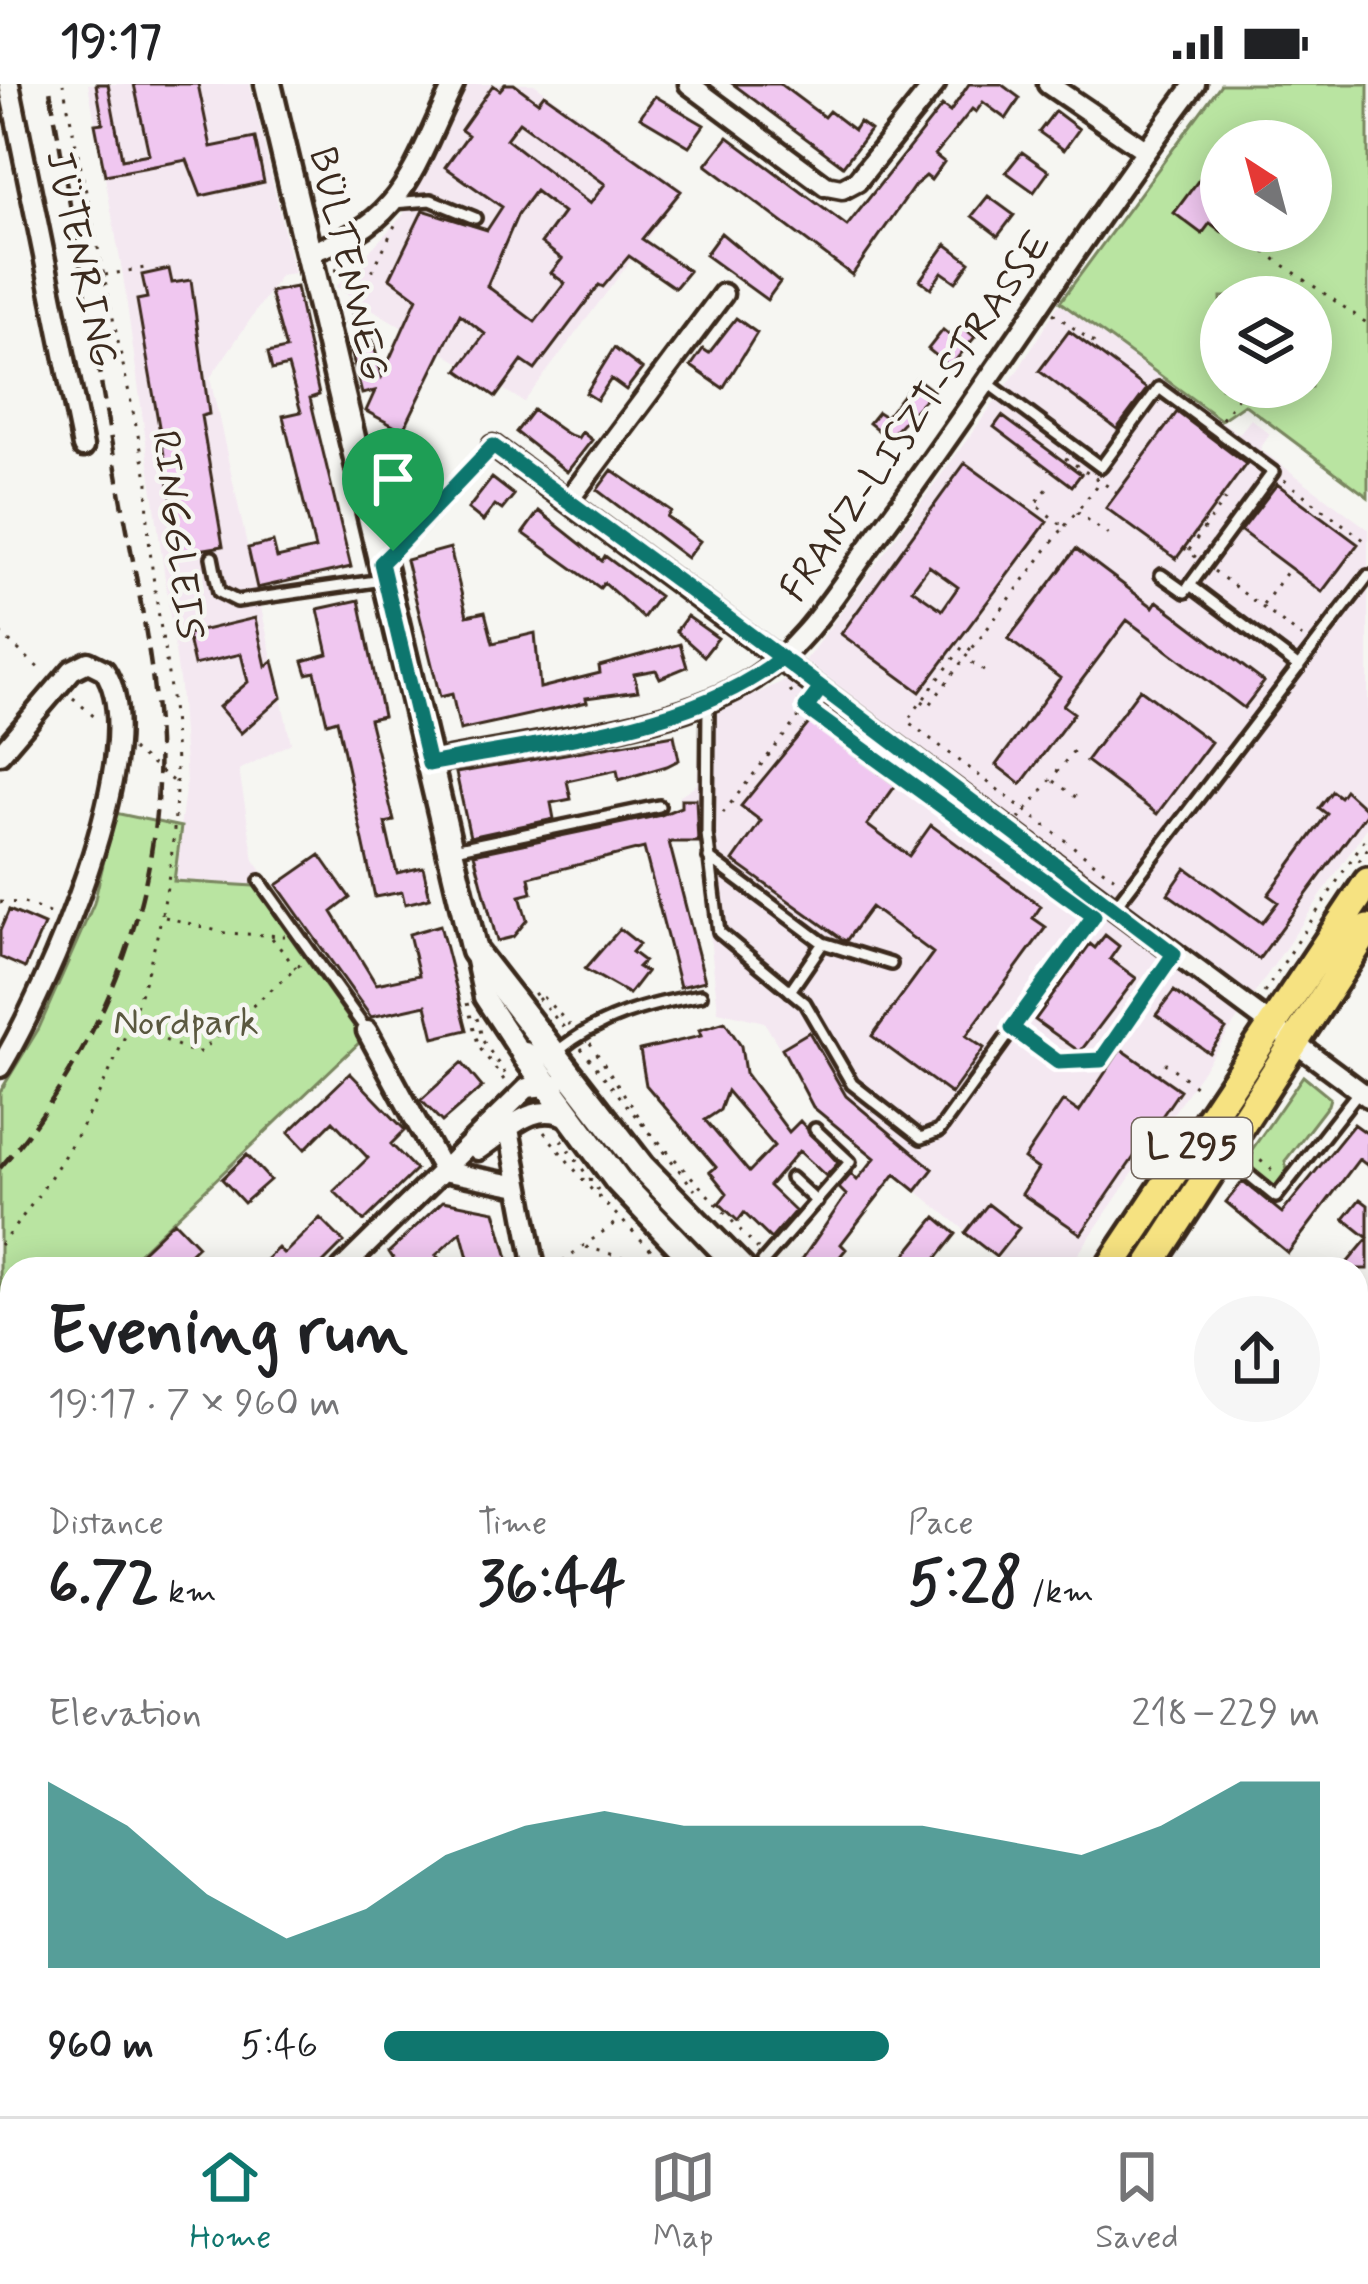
<!DOCTYPE html>
<meta charset="utf-8">
<style>
body{margin:0;font-family:Mynerve,sans-serif;background:#f6f6f6;color:#202124;height:100vh;display:flex;flex-direction:column;font-size:45px;white-space:nowrap}
*{box-sizing:border-box;margin:0}
p{font-size:39px;color:#757577}
.icon{flex:none;width:66px;height:66px;fill:none;stroke:currentColor;stroke-width:2;stroke-linecap:round;stroke-linejoin:round}
.map{position:relative;flex:1;overflow:hidden}
.panel{position:absolute;left:0px;top:1173px;width:1368px;height:861px;display:flex;flex-direction:column;background:#fff;border-radius:36px 36px 0 0;box-shadow:0 6px 30px #0003}
.panel>*{flex:none}
.needle{width:78px;rotate:324deg}
.controls{position:absolute;left:1200px;top:36px;display:grid;gap:24px}
.controls a{display:grid;place-items:center;width:132px;height:132px;border-radius:50%;background:#fff;box-shadow:0 6px 30px #0003;font-size:60px}
.pin{position:absolute;display:grid;place-items:center;width:102px;height:102px;color:#fff;margin:-123px -51px;border-radius:50% 50% 50% 0;rotate:-45deg;box-shadow:0 0 12px #0007}
.pin .icon{rotate:45deg}
.round{display:grid;place-items:center;flex:none;width:126px;height:126px;border-radius:63px;background:#f6f6f6}
.overview{display:flex;align-items:center;justify-content:space-between;height:204px;padding:0 48px}
h1{font-size:66px;font-weight:700;line-height:90px}
.stats{display:grid;grid-template-columns:repeat(3,1fr);gap:18px;height:204px;padding:12px 48px}
.stats div{display:grid;align-content:center}
.stats b{font-size:60px;font-weight:700}
.stats small{font-size:33px;font-weight:400}
.stats p{font-size:33px}
.chart{height:336px;padding:24px 48px}
.chart p{display:flex;justify-content:space-between}
.chart svg{width:100%;height:216px;margin-top:12px;fill:#0f766e;opacity:.7}
ul{padding:0 48px;list-style:none;font-size:39px}
li{display:grid;grid-template-columns:192px 144px 1fr;align-items:center;height:90px}
li i{height:30px;border-radius:15px;background:#0f766e}
.status{display:flex;justify-content:space-between;align-items:center;height:84px;padding:0 60px;background:#fff;direction:ltr}
.status svg{height:33px;fill:currentColor}
.tabs{display:flex;justify-content:space-around;align-items:center;height:168px;border-top:3px solid #e0e0e0;background:#fff;font-size:33px;color:#757577}
.tabs a{display:grid;justify-items:center;gap:6px}
.tabs .selected{color:#0f766e}
.map>svg:first-child{display:block}
.built{fill:#f4e8f1}
.green{fill:#b9e4a1;stroke:#7a8760;stroke-width:3;fill-rule:evenodd}
.building{fill:#f0c7f0;stroke:#3b2a1e;stroke-width:3;fill-rule:evenodd}
.lines{fill:none;stroke-linecap:round;stroke-linejoin:round}
.lane-casing{stroke:#3b2a1e;stroke-width:18}
.street-casing{stroke:#3b2a1e;stroke-width:27}
.secondary-casing{stroke:#3b2a1e;stroke-width:33}
.primary-casing{stroke:#3b2a1e;stroke-width:36}
.path{stroke:#3b2a1e;stroke-width:3;stroke-dasharray:3 9;stroke-linecap:butt}
.lane{stroke:#f6f6f2;stroke-width:9}
.street{stroke:#f6f6f2;stroke-width:18}
.secondary{stroke:#f6f6f2;stroke-width:24}
.primary{stroke:#f6e281;stroke-width:27}
.rail{stroke:#3b2a1e;stroke-width:4.5;stroke-dasharray:18 9;stroke-linecap:butt}
.route-casing{stroke:#fff;stroke-width:24}
.route{stroke:#0f766e;stroke-width:15}
.labels{text-anchor:middle;dominant-baseline:central;stroke-width:9;stroke-linejoin:round;paint-order:stroke}
.shield{fill:#f6f6f2;stroke:#73675e;stroke-width:3}
.shield-label{font-size:36px;font-weight:bold;fill:#3b2a1e}
.street-label{font-size:39px;fill:#3b2a1e;stroke:#f6f6f2}
.park-label{font-size:39px;fill:#5a583f;stroke:#f6f6f2}
</style>
<div class="status"><b>19:17</b><svg viewBox="0 0 49 12"><path d="M0 12V9h3v3zM5 12V6h3v6zM10 12V3h3v9zM15 12V0h3v12zM26 1h20v11H26zM47 4h2v5h-2z"/></svg></div>
<div class="map">
<svg width="1368" height="2032" viewBox="0 0 1368 2032">
<rect width="100%" height="100%" fill="#f6f6f2"/>
<filter id="ink" filterUnits="userSpaceOnUse"><feTurbulence type="fractalNoise" baseFrequency=".00833" numOctaves="2"/><feDisplacementMap in="SourceGraphic" scale="24" xChannelSelector="R" yChannelSelector="G"/><feConvolveMatrix kernelMatrix="1 2 1 2 8 2 1 2 1" color-interpolation-filters="sRGB"/></filter>
<g filter="url(#ink)">
<path class="built" d="M88,0H250L294,189L281,191L210,294L291,659L239,686L254,776L266,793L249,805L173,797L186,698L180,603L123,192Z
M469,0H534L684,106L524,318L336,203L403,131Z
M1060,218L1239,350L1251,335L1270,350L1260,365L1368,445V742L1068,1185H1013L819,1028L764,938L718,927L700,760L682,759L679,712L697,700L701,636L794,592L1018,286Z
M12,1656V1878L0,1890V1668Z
M1356,1688L1368,1697V2032H1201L1205,2022H1356Z"/>
<path class="green" d="M1221,0H1368V413L1244,320L1221,336L1060,218ZM1221,57H1311V147H1221ZM1221,213H1311V303H1221Z
M115,729L181,743L174,797L254,802L363,955L122,1185H12V1290L0,1302V1008L39,944L94,819Z
M1303,992L1330,1014L1328,1021L1285,1077L1287,1086L1273,1105L1242,1080Z"/>
<path class="building" d="M96,0H108L122,75L149,70L134,0H198L211,63L255,54L264,98L201,112L187,76L105,91L95,40L103,39Z
M505,0H514L538,18L544,10L681,107L642,155L689,187L675,204L629,172L603,203L599,201L535,286L522,277L496,313L458,286L485,250L460,230L403,347L366,327L375,307L362,310L349,259L372,254L382,292L417,214L390,194L423,126L487,146L502,123L445,83L468,51L461,46L493,1L500,6ZM519,38L605,100L590,120L506,55ZM535,107L563,129L541,159L562,175L551,189L565,199L535,238L487,202L518,130Z
M733,0H780L824,33L829,27L854,46L859,38L870,46L843,82Z
M969,0H1001L1020,14L1006,35L983,18L976,28L972,25L935,71L944,78L931,96L926,92L915,101L852,191L706,81L728,53L847,142L942,22L950,28Z
M655,12L704,41L689,62L640,33Z
M1055,27L1079,45L1064,66L1039,48Z
M1022,68L1049,87L1034,108L1006,88Z
M1209,82L1221,91V147L1210,139L1202,150L1174,129Z
M988,112L1014,131L998,152L972,132Z
M721,149L780,198L767,216L705,171Z
M946,160L970,178L956,198L942,188L931,204L920,196Z
M169,185L172,199L191,196L209,330L201,332L223,462L181,469L137,216L147,214L142,191Z
M296,203L319,311L310,314L351,483L257,504L248,464L273,458L277,474L315,465L283,332L301,328L288,282L272,286L268,269L286,265L270,208Z
M736,234L757,249L723,304L691,282L703,265L709,269Z
M963,243L975,253L950,283L928,265L943,246L954,255Z
M1069,247L1147,305L1117,345L1039,287Z
M614,264L642,285L626,306L611,295L597,316L586,309Z
M916,294L933,307L888,354L869,339L878,328L886,333Z
M533,326L567,350L578,354L582,348L592,356L567,388L516,348Z
M1177,328L1246,380L1176,475L1106,424Z
M1002,332L1081,390L1072,402L994,343Z
M965,379L1047,438L920,608L841,550ZM929,482L958,503L942,526L912,505Z
M612,386L671,427L667,433L700,457L687,474L597,406Z
M492,394L514,411L502,426L495,421L483,437L468,425Z
M1277,400L1358,460L1322,508L1241,447Z
M539,427L602,477L605,472L659,512L643,534L604,499L600,504L523,449Z
M450,464L467,532L485,528L493,559L535,549L540,604L600,589L599,582L680,560L687,583L660,594L656,586L634,590L638,607L586,614L587,618L460,646L452,610L440,613L406,476Z
M1076,465L1153,523L1157,517L1264,598L1244,624L1127,536L1063,621L1074,629L1021,700L996,681L1060,594L1008,555Z
M359,516L383,632L369,635L394,737L385,739L392,770L397,789L423,783L430,814L405,820L402,808L375,813L337,636L327,639L315,588L307,590L303,577L328,570L318,525Z
M687,532L718,554L704,572L676,547Z
M255,534L266,582L273,577L282,613L241,649L219,623L248,598L241,570L194,581L187,550Z
M1140,605L1211,658L1157,730L1086,677Z
M810,638L896,701L867,741L909,772L931,741L1041,822L1033,834L1046,843L966,952L984,964L951,1010L872,952L933,869L871,823L846,857L842,855L733,777L761,737L741,722Z
M674,651L679,676L667,682L619,696L617,686L567,697L571,715L551,719L554,735L470,753L456,689Z
M1345,706L1368,727L1259,875L1168,810L1186,784L1262,839L1278,818L1268,811L1327,730L1319,724L1332,707L1340,713Z
M681,715H696L698,758H669L705,897L680,903L644,764L529,793L532,809L520,812L527,836L513,853L497,857L474,770L661,731L681,723Z
M320,771L350,814L332,828L376,900L419,891L409,850L440,841L467,946L434,954L426,921L371,933L277,801Z
M9,826L44,841L25,884L0,873V847Z
M620,845L639,860L632,868L644,877L638,883L646,888L629,910L585,885Z
M1105,851L1119,862L1110,875L1136,894L1080,968L1035,936L1090,860L1095,864Z
M1174,907L1226,945L1209,969L1156,931Z
M725,938L741,962L745,989L789,1048L800,1037L838,1079L826,1092L799,1067L769,1102L795,1127L771,1155L744,1129L738,1137L719,1119L727,1109L710,1088L716,1083L646,1001L640,966L701,952L699,946ZM727,1007L774,1062L749,1088L705,1036L720,1026Z
M809,948L846,1012L933,1085L916,1107L895,1090L841,1160L846,1165L830,1185H812L801,1177L846,1111L839,1104L851,1090L857,1096L875,1074L813,1023L782,964Z
M1121,965L1180,1006L1081,1150L1022,1110L1038,1085L1024,1075L1063,1017L1079,1028Z
M462,979L482,1003L442,1038L421,1016Z
M350,989L405,1046L391,1060L416,1086L364,1137L334,1107L368,1074L333,1037L305,1065L289,1048Z
M1354,1040L1368,1050V1082L1359,1075L1288,1169L1226,1118L1243,1097L1282,1129Z
M247,1071L270,1096L244,1119L222,1095Z
M1360,1115L1368,1121V1185H1342L1368,1154L1344,1135Z
M443,1117L495,1127L511,1185H471L461,1148L436,1171L449,1185H400L389,1168Z
M988,1120L1019,1144L996,1173L965,1149Z
M936,1133L956,1150L928,1185H894Z
M320,1134L344,1158L317,1185H256L278,1164L284,1170Z
M174,1137L198,1162L174,1185H124Z"/>
<g class="lines">
<defs>
<path id="lane" d="M393,119L431,116L475,134
M989,300L1101,383L1159,304L1273,388L1190,501
M212,473L219,508L237,517L383,496
M384,475L493,362
M1161,491L1185,508L1190,501L1299,583
M708,618L707,750L719,848L805,919L852,1000L921,1054L939,1047L1105,817
M454,765L659,722
M709,774L823,859L891,880
M260,797L367,947
M1114,824L1368,492
M790,907L823,859
M1012,944L1058,978L1101,976L1174,871
M558,967C599,933 649,920 701,911
M1233,1078L1276,1113L1359,1007
M791,1094L817,1118
M763,1178L850,1078L815,1045
M0,1751L10,1760"/>
<path id="street" d="M9,0L83,363
M689,0L826,102L842,105L857,97L935,0
M1048,0L1145,66
M309,168C404,142 414,81 454,0
M493,362L1368,1013
M568,417L723,210
M0,670L72,586L88,578L104,586C156,662 44,911 0,983
M429,679C523,659 664,647 745,600C805,566 841,500 882,445C990,300 1086,145 1195,0
M475,872L484,913L528,980
M367,947L443,1087
M509,1045L535,1185
M478,1066C510,1045 534,1014 572,1035
M443,1087L519,1102
M342,1185L527,1004L556,1001
M1356,1343L1368,1327
M0,1506L12,1495
M1029,2022L1035,2032
M619,2032L634,2022
M1084,2032L1092,2022"/>
<path id="secondary" d="M268,0L474,867L642,1083L742,1185
M525,971L618,1097L702,1185"/>
<path id="primary" d="M1109,1185L1368,798
M1147,1185L1368,845
M1356,1642L1368,1651
M1356,1665L1368,1674
M69,2032L81,2022
M104,2032L116,2022"/>
</defs>
<use href="#lane" class="lane-casing"/>
<use href="#street" class="street-casing"/>
<use href="#secondary" class="secondary-casing"/>
<use href="#primary" class="primary-casing"/>
<path class="path" d="M1235,147L1368,240
M335,187L350,173
M105,191L145,184
M1053,229L1097,261L1094,265
M346,241L395,141
M1222,335L1245,303
M1065,374L1118,409
M1284,396L1368,459
M1077,428L1114,455
M1065,442L1097,402
M1184,464L1197,474
M1189,466L1224,416L1230,421
M1214,487L1302,553
M1263,521L1290,484
M0,549L43,588
M971,566L964,561L907,637L1120,798
M984,587L965,574L1064,443L1035,420L1047,405
M790,607L806,624L1085,826
M73,614L97,635
M922,617L929,622L964,575
M132,665L175,699
M1054,697L1077,714
M723,729L806,624
M1019,735L1076,664
M1359,777L1368,764
M0,818L24,819L54,831
M165,833L225,849L285,852
M272,854L296,884
M1264,909L1368,750
M534,911L538,908L570,941
M538,914L567,947
M467,919L479,963L507,1000
M477,934L483,957L508,994
M132,942L197,970L303,878
M590,959L648,1046L758,1165
M581,964L695,1106
M1158,991L1166,979L1201,1007
M544,1048L588,1102L670,1185
M561,1056L598,1106
M1251,1069L1276,1089
M0,1161C119,1018 189,831 174,644C168,561 144,482 148,398L63,0
M586,1163L664,1185
M553,1184L618,1137
M1080,1185L1090,1172
M0,1697H10
M1356,1699L1368,1708
M1356,1823L1359,1841L1368,1849
M1356,2009L1368,2004
M1356,2019L1363,2032
M310,2022L315,2032
M1259,2025L1268,2032
M136,2031L147,2022
M25,2032L38,2022
M36,2032L47,2023
M141,2032L154,2022"/>
<use href="#lane" class="lane"/>
<use href="#street" class="street"/>
<use href="#secondary" class="secondary"/>
<use href="#primary" class="primary"/>
<path class="rail" d="M0,1084C102,966 164,814 158,657C154,570 133,482 118,396C95,264 72,132 49,0"/>
</g>
</g>
<g class="lines" filter="url(#ink)">
<defs>
<path id="route" d="M393,467L381,479L429,680C540,657 691,647 781,574L790,580L1174,870L1101,976L1058,978L1012,944L1094,832L806,624L821,604C713,522 603,442 493,362L393,467"/>
</defs>
<use href="#route" class="route-casing"/>
<use href="#route" class="route"/>
</g>
<g class="labels">
<rect class="shield" x="1132" y="1034" width="120" height="60" rx="9"/>
<g class="shield-label">
<text x="1192" y="1064">L 295</text>
</g>
<g class="street-label">
<text transform="translate(80 175) rotate(78)">JÜTENRING</text>
<text transform="translate(347 180) rotate(77)">BÜLTENWEG</text>
<text transform="translate(917 333) rotate(-55)">FRANZ-LISZT-STRASSE</text>
<text transform="translate(176 451) rotate(83)">RINGGLEIS</text>
</g>
<g class="park-label">
<text x="186" y="939">Nordpark</text>
</g>
</g>
</svg>
<div class="controls">
<a><svg class="needle" viewBox="-14 -14 28 28"><path d="M0-13l5 13h-10z" fill="#e53935"/><path d="M0 13l5-13h-10z" fill="#757577"/></svg></a>
<a><svg class="icon" aria-label="layers" viewBox="0 0 24 24"><path d="M12 4l9 5-9 5-9-5zM3 14l9 5 9-5"/></svg></a>
</div>
<div class="pin" style="left:393px;top:467px;background:#1e9e55"><svg class="icon" aria-label="arrive" viewBox="0 0 24 24"><path d="M6 21V4h12l-3 4 3 4H6"/></svg></div>
<section class="panel">
<div class="overview"><div><h1>Evening run</h1><p>19:17 · 7 × 960 m</p></div><a class="round"><svg class="icon" aria-label="share" viewBox="0 0 24 24"><path d="M12 15V3M7 8l5-5 5 5M5 13v7h14v-7"/></svg></a></div>
<div class="stats">
<div><p>Distance</p><b>6.72<small> km</small></b></div>
<div><p>Time</p><b>36:44</b></div>
<div><p>Pace</p><b>5:28<small> /km</small></b></div>
</div>
<div class="chart"><p><span>Elevation</span>218–229 m</p>
<svg viewBox="0 0 160 44" preserveAspectRatio="none"><path d="M0 44V6L10 15L20 29L30 38L40 32L50 21L60 15L70 12L80 15L90 15L100 15L110 15L120 18L130 21L140 15L150 6L160 6V44z"/></svg>
</div>
<ul>
<li><b>960 m</b>5:46<i style="width:54%"></i></li>
</ul>
</section>
</div>
<nav class="tabs">
<a class="selected"><svg class="icon" aria-label="home" viewBox="0 0 24 24"><path d="M3 11l9-7 9 7M6 9v11h12V9"/></svg>Home</a>
<a><svg class="icon" aria-label="map" viewBox="0 0 24 24"><path d="M3 6l6-2 6 2 6-2v14l-6 2-6-2-6 2zM9 4v14M15 6v14"/></svg>Map</a>
<a><svg class="icon" aria-label="saved" viewBox="0 0 24 24"><path d="M7 4h10v16l-5-4-5 4z"/></svg>Saved</a>
</nav>
